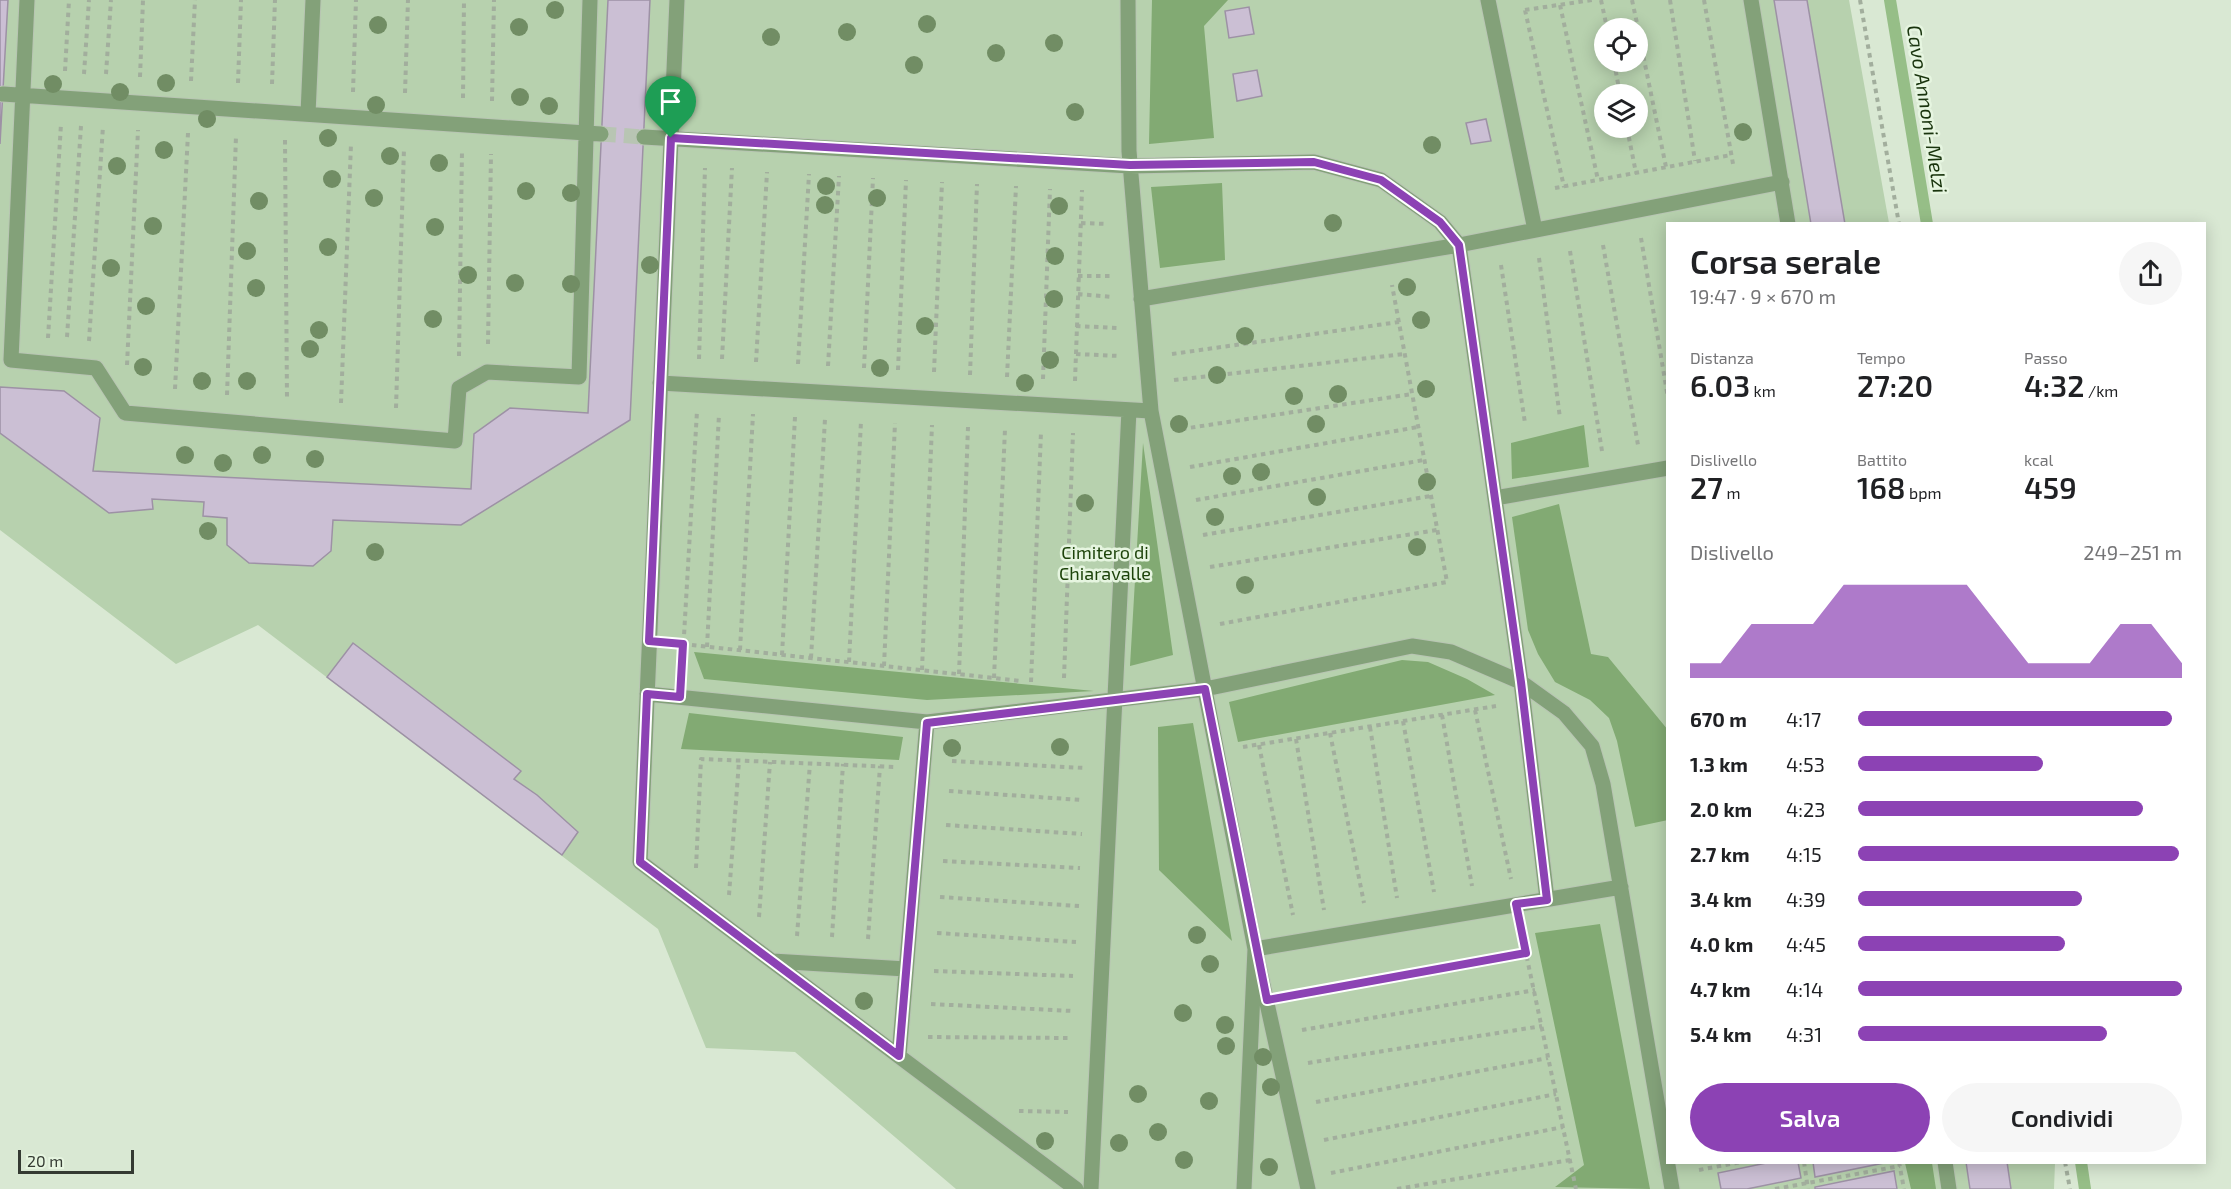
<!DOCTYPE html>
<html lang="it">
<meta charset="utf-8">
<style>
body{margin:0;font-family:"Exo 2",sans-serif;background:#f6f6f6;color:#202124;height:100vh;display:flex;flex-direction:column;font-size:22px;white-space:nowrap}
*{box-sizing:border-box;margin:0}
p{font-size:20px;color:#757577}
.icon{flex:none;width:33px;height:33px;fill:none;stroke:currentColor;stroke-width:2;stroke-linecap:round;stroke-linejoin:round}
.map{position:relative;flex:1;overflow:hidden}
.side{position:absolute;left:1666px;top:222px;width:540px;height:942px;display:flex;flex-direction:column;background:#fff;border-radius:0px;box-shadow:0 3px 15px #0003}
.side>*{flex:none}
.buttons{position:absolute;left:1594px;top:18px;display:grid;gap:12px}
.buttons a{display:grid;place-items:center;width:54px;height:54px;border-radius:50%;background:#fff;box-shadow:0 3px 15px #0003;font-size:30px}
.scale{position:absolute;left:18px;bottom:15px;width:116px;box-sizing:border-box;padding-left:6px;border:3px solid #343a32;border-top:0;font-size:16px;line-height:21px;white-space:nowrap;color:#343a32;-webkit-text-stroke:4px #e6f5e0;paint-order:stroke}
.pin{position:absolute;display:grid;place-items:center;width:51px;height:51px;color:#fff;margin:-62px -26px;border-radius:50% 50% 50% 0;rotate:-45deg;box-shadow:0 0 6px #0007}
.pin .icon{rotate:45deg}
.round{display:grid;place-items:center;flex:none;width:63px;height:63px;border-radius:32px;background:#f6f6f6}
.summary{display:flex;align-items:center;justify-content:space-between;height:102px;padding:0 24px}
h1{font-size:33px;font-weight:600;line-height:45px}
.metrics{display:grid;grid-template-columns:repeat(3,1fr);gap:9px;height:102px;padding:6px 24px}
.metrics div{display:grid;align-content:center}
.metrics b{font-size:30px;font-weight:600}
.metrics small{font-size:16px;font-weight:400}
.metrics p{font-size:16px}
.chart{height:168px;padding:12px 24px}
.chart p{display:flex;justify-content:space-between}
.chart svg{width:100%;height:108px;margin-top:6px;fill:#8c42b4;opacity:.7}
.primary-button{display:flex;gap:12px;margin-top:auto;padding:12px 24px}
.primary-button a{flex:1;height:69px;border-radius:36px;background:#8c42b4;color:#fff;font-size:24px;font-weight:600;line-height:69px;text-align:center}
.primary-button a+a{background:#f6f6f6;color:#202124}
ul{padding:0 24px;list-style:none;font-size:20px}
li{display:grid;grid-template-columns:96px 72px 1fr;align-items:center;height:45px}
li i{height:15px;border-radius:8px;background:#8c42b4}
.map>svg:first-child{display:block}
.green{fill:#b7d1ae;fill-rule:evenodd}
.forest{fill:#82aa73}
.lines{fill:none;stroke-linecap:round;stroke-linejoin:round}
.stream{stroke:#96be87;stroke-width:12}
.building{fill:#cbbfd4;stroke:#9d91a5;stroke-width:1.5}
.street-tunnel{stroke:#b8c5b3;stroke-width:15;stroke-dasharray:15 8;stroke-linecap:butt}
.street-casing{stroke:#b8c5b3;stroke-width:17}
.path{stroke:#a2ae9d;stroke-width:4;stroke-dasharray:4.5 4.5;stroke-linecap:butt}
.street{stroke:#83a179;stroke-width:15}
.tree{fill:#718d64}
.route-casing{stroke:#fff;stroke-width:12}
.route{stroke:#8c42b4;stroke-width:8}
.labels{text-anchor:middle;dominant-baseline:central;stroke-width:5;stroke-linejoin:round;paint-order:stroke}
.park-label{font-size:18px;fill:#1c4309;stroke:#e6f5e0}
.water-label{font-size:20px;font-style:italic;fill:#19340d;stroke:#e6f5e0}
</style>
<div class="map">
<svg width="2231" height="1189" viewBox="0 0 2231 1189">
<rect width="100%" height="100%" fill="#d9e8d3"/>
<path class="green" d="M0,0H1849L1889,223L1668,224V1162L2055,1163L2054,1189H956L795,1052L706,1048L658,929L258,625L176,664L0,530ZM1605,28H1638V62H1605ZM1605,94H1638V128H1605Z"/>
<path class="forest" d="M1152,0H1228L1204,26L1214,138L1149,144Z
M1222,183L1225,260L1160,268L1151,187Z
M1584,425L1589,467L1512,479L1511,443Z
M1143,443L1173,655L1130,666Z
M1559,504L1591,654L1608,657L1668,730V820L1635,827L1617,741L1609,718L1590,700L1555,682L1538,654L1528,630L1512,517Z
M694,652L1094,691L927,700L704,679Z
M1402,660L1428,662L1467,679L1495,695L1238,742L1229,702Z
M689,713L903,737L899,760L681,749Z
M1193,723L1232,941L1159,870L1158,727Z
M1600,924L1650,1189L1555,1187L1584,1165L1535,933Z
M1905,1163H1932L1936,1189H1911Z"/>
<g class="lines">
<path class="stream" d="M1890,0L1927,224
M2081,1162L2085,1189"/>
</g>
<path class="building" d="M0,0H8L0,144Z
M608,0H650L630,420L461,525L333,520L331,551L313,566L249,563L227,545V518L203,516L204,502L152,499L153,509L109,513L0,433V387L64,391L100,418L93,471L471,489L474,434L510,408L588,413Z
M1774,0H1807L1845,224H1811Z
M1249,7L1254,34L1229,38L1225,11Z
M1257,70L1262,96L1237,101L1233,74Z
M1486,119L1491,141L1471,144L1466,123Z
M353,643L521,771L514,779L537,795L578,832L562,855L327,677Z
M1771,1162H1798L1801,1178L1747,1189H1721L1718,1173Z
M1813,1162H1889L1815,1177Z
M1966,1162H2007L2011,1189H1970Z
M1894,1171L1897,1189H1815V1187Z"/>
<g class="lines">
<path class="street-tunnel" d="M601,134L644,137"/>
<defs>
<path id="street" d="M27,0L11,360L96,368L125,413L455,441L459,388L487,372L579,377L590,0
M677,0L640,862L1076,1189
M1128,0L1129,151L1151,411
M1488,0L1535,230
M1751,0L1788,224
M3,94L601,134
M308,114L313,0
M644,137L1130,166L1314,162L1381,180L1440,222L1459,245L1521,682L1547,899
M1141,299L1459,245L1782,182
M660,383L1151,411L1255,949L1244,1189
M1495,498L1668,468
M647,694L927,722L1205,689L1412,646L1451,652L1521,682L1564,713L1592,746L1603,784L1672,1189
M772,961L906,969
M899,1056L927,722
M1945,1162L1949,1189
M1091,1189L1129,410
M1308,1189L1255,949L1621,887"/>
</defs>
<use href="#street" class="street-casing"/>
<path class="path" d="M1601,0L1607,28
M1632,0L1638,28
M1670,0L1695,161
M1704,0L1733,164
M1860,0L1899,224
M1560,5L1598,180
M1525,10L1564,187
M1525,10L1592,0
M1638,30L1666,167
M1614,62L1620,94
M65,71L69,0
M84,74L89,0
M106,74L111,0
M140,77L143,0
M191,81L195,0
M238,83L241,0
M272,84L275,0
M353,92L356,0
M405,93L408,0
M463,98L464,0
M492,101L494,0
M1627,128L1636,173
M285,140L287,399
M1555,188L1731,155
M1081,223L1107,224
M1641,238L1668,398
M1603,245L1638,445
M1570,251L1602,451
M1539,258L1560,418
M1501,265L1525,423
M1078,276H1114
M1078,294L1113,297
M1076,326L1118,328
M67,337L81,126
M48,338L61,124
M89,341L103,126
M488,344L491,154
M1076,354L1120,356
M1172,354L1399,322
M459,356L462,151
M699,359L705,168
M722,359L732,168
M756,362L767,172
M798,364L809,174
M127,365L138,130
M828,366L839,176
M864,368L873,178
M898,370L906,180
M934,372L942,182
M970,375L977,184
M1007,377L1016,186
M1043,379L1050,189
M1174,380L1405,354
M1075,381L1082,190
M175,389L188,133
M227,395L236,136
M341,403L351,144
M396,408L404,148
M1182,429L1412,394
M1190,467L1418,427
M1196,500L1424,460
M1203,535L1431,496
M1210,567L1437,530
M1220,624L1447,582L1392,285
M683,644L1021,681
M707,647L719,414
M740,650L753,414
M782,655L795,417
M811,658L825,419
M849,662L861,421
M884,666L895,423
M682,670L697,411
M922,670L932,425
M959,674L968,427
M994,678L1005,429
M1064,678L1073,433
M1031,682L1041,432
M1475,710L1511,879
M1442,715L1472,886
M1403,721L1434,892
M1370,727L1397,898
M1330,733L1364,903
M1296,739L1324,910
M1259,745L1293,915
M1243,747L1496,706
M952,761L1085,768
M949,791L1082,800
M946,825L1082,834
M943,861L1080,868
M696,868L701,759L896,767
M729,895L739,761
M940,897L1079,906
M759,917L770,762
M1521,930L1576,1189
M937,933L1076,942
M797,936L810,763
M832,937L843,764
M868,939L880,766
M934,971L1073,976
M1294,995L1526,953
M931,1004L1073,1011
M1302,1030L1535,990
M928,1037L1071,1038
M1308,1063L1542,1026
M1316,1102L1548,1058
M1019,1111L1068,1112
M1324,1140L1556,1094
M1804,1162L1808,1189
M1899,1162L1904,1189
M2065,1162L2070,1189
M1699,1170L1741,1162
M1331,1173L1563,1127
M1397,1189L1570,1160
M1775,1189L1900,1166"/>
<use href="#street" class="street"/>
</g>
<g class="tree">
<circle cx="555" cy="10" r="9"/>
<circle cx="927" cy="24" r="9"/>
<circle cx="378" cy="25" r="9"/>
<circle cx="519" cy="27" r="9"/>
<circle cx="847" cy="32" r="9"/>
<circle cx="771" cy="37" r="9"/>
<circle cx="1054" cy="43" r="9"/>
<circle cx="996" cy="53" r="9"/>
<circle cx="914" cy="65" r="9"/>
<circle cx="166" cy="83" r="9"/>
<circle cx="53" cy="84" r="9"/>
<circle cx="120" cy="92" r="9"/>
<circle cx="520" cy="97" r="9"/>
<circle cx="376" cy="105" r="9"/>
<circle cx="549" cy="106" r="9"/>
<circle cx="1075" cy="112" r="9"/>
<circle cx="207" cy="119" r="9"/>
<circle cx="1743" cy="132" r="9"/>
<circle cx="328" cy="138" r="9"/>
<circle cx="1432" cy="145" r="9"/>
<circle cx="164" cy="150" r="9"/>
<circle cx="390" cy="156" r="9"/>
<circle cx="439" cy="163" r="9"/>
<circle cx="117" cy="166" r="9"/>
<circle cx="332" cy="179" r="9"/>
<circle cx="826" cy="186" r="9"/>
<circle cx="526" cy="191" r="9"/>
<circle cx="571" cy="193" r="9"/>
<circle cx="374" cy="198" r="9"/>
<circle cx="877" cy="198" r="9"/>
<circle cx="259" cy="201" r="9"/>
<circle cx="825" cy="205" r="9"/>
<circle cx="1059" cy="206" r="9"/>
<circle cx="1333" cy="223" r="9"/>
<circle cx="153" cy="226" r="9"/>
<circle cx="435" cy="227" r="9"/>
<circle cx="328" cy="247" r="9"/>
<circle cx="247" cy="251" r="9"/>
<circle cx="1055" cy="256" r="9"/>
<circle cx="650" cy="265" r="9"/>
<circle cx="111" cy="268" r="9"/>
<circle cx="468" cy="275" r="9"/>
<circle cx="515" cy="283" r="9"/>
<circle cx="571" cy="284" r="9"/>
<circle cx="1407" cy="287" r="9"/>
<circle cx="256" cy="288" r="9"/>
<circle cx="1054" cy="299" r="9"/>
<circle cx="146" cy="306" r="9"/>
<circle cx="433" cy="319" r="9"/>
<circle cx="1421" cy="320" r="9"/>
<circle cx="925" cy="326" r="9"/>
<circle cx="319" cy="330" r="9"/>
<circle cx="1245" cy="336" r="9"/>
<circle cx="310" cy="349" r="9"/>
<circle cx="1050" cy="360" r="9"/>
<circle cx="143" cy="367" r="9"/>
<circle cx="880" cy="368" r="9"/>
<circle cx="1217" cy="375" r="9"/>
<circle cx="202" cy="381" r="9"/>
<circle cx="247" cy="381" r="9"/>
<circle cx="1025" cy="383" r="9"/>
<circle cx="1426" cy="389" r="9"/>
<circle cx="1338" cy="394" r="9"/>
<circle cx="1294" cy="396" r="9"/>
<circle cx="1179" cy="424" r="9"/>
<circle cx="1316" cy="424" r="9"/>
<circle cx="185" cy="455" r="9"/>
<circle cx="262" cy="455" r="9"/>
<circle cx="315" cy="459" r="9"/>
<circle cx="223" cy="463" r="9"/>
<circle cx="1261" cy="472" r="9"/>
<circle cx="1232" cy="476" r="9"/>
<circle cx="1427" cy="482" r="9"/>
<circle cx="1317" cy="497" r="9"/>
<circle cx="1085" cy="503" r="9"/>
<circle cx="1215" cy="517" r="9"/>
<circle cx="208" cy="531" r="9"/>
<circle cx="1417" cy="547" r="9"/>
<circle cx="375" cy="552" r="9"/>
<circle cx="1245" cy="585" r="9"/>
<circle cx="1060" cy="747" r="9"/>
<circle cx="952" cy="748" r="9"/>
<circle cx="1197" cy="935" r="9"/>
<circle cx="1210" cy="964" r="9"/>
<circle cx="864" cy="1001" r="9"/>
<circle cx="1183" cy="1013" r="9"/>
<circle cx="1225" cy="1025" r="9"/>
<circle cx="1226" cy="1046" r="9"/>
<circle cx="1263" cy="1057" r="9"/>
<circle cx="1271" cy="1087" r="9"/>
<circle cx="1138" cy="1094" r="9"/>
<circle cx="1209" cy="1101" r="9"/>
<circle cx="1158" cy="1132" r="9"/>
<circle cx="1045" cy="1141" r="9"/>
<circle cx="1119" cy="1143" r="9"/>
<circle cx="1184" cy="1160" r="9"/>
<circle cx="1269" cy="1167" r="9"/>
</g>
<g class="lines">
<defs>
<path id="route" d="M671,138L1130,165L1314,162L1381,180L1440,222L1459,245L1521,682L1547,900L1516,904L1526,953L1267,1000L1205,689L927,723L899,1056L640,862L647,694L680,697L683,644L649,641Z"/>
</defs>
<use href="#route" class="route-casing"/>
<use href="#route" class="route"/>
</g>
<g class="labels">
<g class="park-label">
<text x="1105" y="552">Cimitero di<tspan x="1105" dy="21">Chiaravalle</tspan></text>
</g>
<g class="water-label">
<text transform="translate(1928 109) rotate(81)">Cavo Annoni-Melzi</text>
</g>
</g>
</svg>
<div class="buttons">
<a><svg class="icon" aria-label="locate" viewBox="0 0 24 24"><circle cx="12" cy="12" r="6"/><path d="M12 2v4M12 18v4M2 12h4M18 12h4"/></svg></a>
<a><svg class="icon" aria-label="layers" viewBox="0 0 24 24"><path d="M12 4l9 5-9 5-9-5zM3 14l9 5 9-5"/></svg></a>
</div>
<div class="scale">20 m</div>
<div class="pin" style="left:671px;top:138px;background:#1e9e55"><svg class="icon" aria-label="arrive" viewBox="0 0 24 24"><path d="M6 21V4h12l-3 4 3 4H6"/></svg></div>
<section class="side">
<div class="summary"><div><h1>Corsa serale</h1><p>19:47 · 9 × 670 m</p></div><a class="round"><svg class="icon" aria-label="share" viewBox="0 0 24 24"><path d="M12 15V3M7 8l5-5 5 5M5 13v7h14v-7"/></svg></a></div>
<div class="metrics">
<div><p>Distanza</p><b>6.03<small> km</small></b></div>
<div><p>Tempo</p><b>27:20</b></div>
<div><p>Passo</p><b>4:32<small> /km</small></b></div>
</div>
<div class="metrics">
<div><p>Dislivello</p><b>27<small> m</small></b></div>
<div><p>Battito</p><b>168<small> bpm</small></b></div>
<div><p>kcal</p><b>459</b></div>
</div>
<div class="chart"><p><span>Dislivello</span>249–251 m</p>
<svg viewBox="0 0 160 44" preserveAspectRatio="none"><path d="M0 44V38L10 38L20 22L30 22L40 22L50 6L60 6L70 6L80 6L90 6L100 22L110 38L120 38L130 38L140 22L150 22L160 38V44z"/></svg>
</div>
<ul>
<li><b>670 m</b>4:17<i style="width:97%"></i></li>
<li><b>1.3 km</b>4:53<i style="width:57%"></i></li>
<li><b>2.0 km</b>4:23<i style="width:88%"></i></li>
<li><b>2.7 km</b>4:15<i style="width:99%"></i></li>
<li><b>3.4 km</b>4:39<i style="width:69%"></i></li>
<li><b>4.0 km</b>4:45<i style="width:64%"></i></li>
<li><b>4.7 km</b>4:14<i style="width:100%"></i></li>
<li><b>5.4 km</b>4:31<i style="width:77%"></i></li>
</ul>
<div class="primary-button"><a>Salva</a><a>Condividi</a></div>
</section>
</div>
